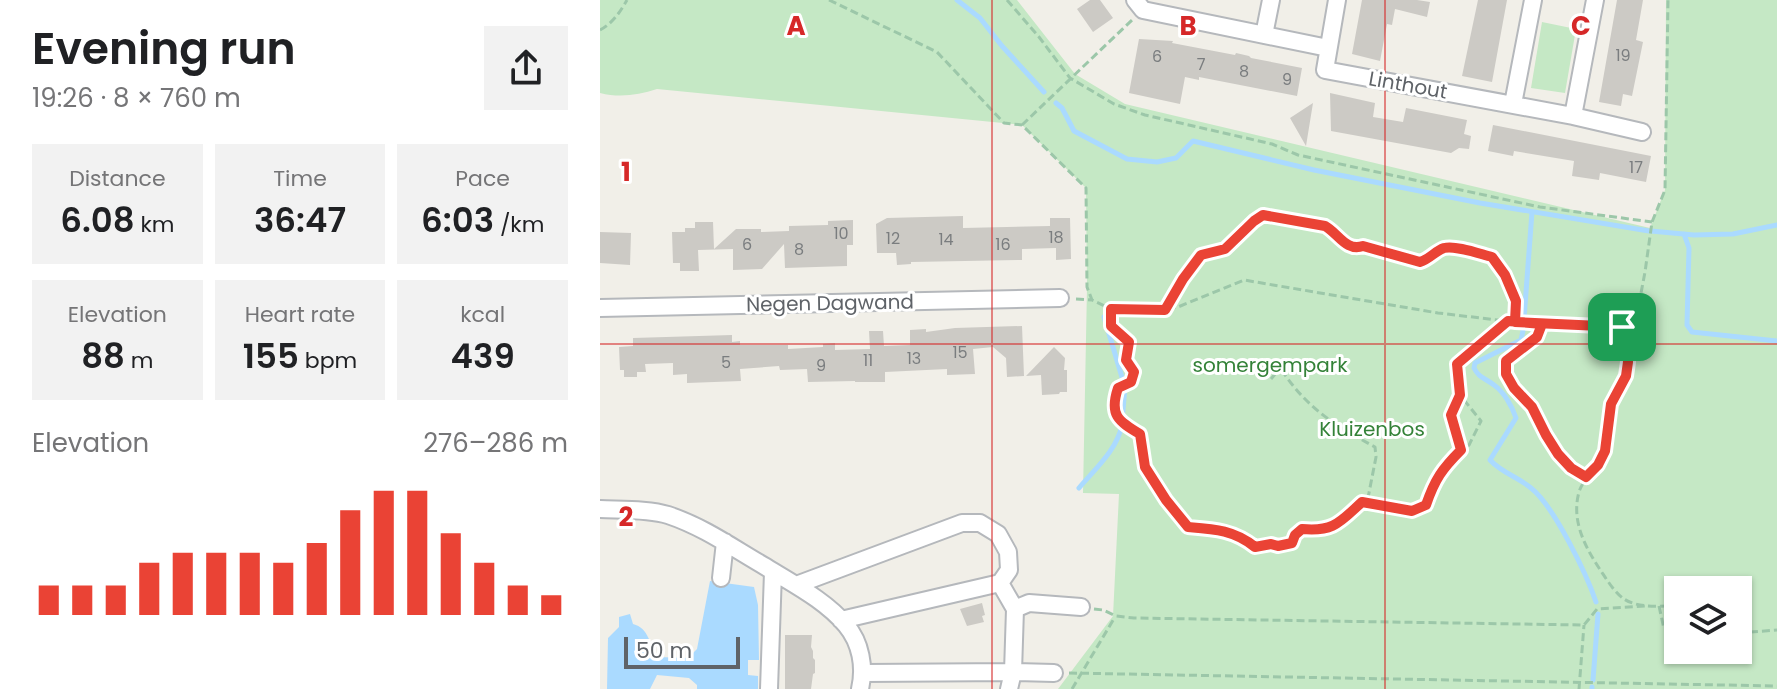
<!DOCTYPE html>
<meta charset="utf-8">
<style>
body{margin:0;font-family:Poppins,sans-serif;background:#f2f2f2;color:#202124;height:100vh;display:flex;flex-direction:column;font-size:30px;white-space:nowrap}
*{box-sizing:border-box;margin:0}
p{font-size:26px;color:#757577}
.icon{flex:none;width:44px;height:44px;fill:none;stroke:currentColor;stroke-width:2;stroke-linecap:round;stroke-linejoin:round}
.map{position:relative;flex:1;overflow:hidden}
.details{display:flex;flex-direction:column;background:#fff;width:600px}
.details>*{flex:none}
.fabs{position:absolute;left:1064px;top:576px;display:grid;gap:16px}
.fabs a{display:grid;place-items:center;width:88px;height:88px;border-radius:0px;background:#fff;box-shadow:0 2px 6px #0004;font-size:40px}
.scale{position:absolute;left:24px;bottom:20px;width:116px;box-sizing:border-box;padding-left:8px;border:4px solid #5f6368;border-top:0;font-size:22px;line-height:28px;white-space:nowrap;color:#5f6368;-webkit-text-stroke:6px #fff;paint-order:stroke}
.pin{position:absolute;display:grid;place-items:center;width:68px;height:68px;color:#fff;margin:-34px;border-radius:16px;box-shadow:0 4px 12px #0006}
.round{display:grid;place-items:center;flex:none;width:84px;height:84px;border-radius:0px;background:#f2f2f2}
.overview{display:flex;align-items:center;justify-content:space-between;height:136px;padding:0 32px}
h1{font-size:44px;font-weight:600;line-height:60px}
.stats{display:grid;grid-template-columns:repeat(3,1fr);gap:12px;height:136px;padding:8px 32px}
.stats div{display:grid;align-content:center;border-radius:0px;background:#f2f2f2;text-align:center}
.stats b{font-size:34px;font-weight:600}
.stats small{font-size:22px;font-weight:400}
.stats p{font-size:22px}
.chart{height:224px;padding:16px 32px}
.chart p{display:flex;justify-content:space-between}
.chart svg{width:100%;height:144px;margin-top:8px;stroke:#ea4335;stroke-width:6}
main{display:flex;flex:1;min-height:0}
.map>svg:first-child{display:block}
.green{fill:#c5e8c5;fill-rule:evenodd}
.water{fill:#aadaff}
.lines{fill:none;stroke-linecap:round;stroke-linejoin:round}
.stream{stroke:#aadaff;stroke-width:5}
.building{fill:#cccac5}
.minor-casing{stroke:#b5b8bc;stroke-width:20}
.path{stroke:#9cc7a9;stroke-width:3;stroke-dasharray:8 4;stroke-linecap:butt}
.minor{stroke:#fff;stroke-width:16}
.route-casing{stroke:#fff;stroke-width:16}
.route{stroke:#ea4335;stroke-width:10}
.grid{fill:none;stroke:#d62828;stroke-width:2;stroke-opacity:0.55}
.labels{text-anchor:middle;dominant-baseline:central;stroke-width:6;stroke-linejoin:round;paint-order:stroke}
.number-label{font-size:16px;fill:#7a7d7f}
.street-label{font-size:20px;fill:#5f6368;stroke:#fff}
.park-label{font-size:20px;fill:#348238;stroke:#fff}
.grid-label{font-size:26px;text-anchor:middle;font-weight:bold;fill:#d62828;stroke:#fff;stroke-width:6;stroke-linejoin:round;paint-order:stroke}
</style>
<main>
<section class="details">
<div class="overview"><div><h1>Evening run</h1><p>19:26 · 8 × 760 m</p></div><a class="round"><svg class="icon" aria-label="share" viewBox="0 0 24 24"><path d="M12 15V3M7 8l5-5 5 5M5 13v7h14v-7"/></svg></a></div>
<div class="stats">
<div><p>Distance</p><b>6.08<small> km</small></b></div>
<div><p>Time</p><b>36:47</b></div>
<div><p>Pace</p><b>6:03<small> /km</small></b></div>
</div>
<div class="stats">
<div><p>Elevation</p><b>88<small> m</small></b></div>
<div><p>Heart rate</p><b>155<small> bpm</small></b></div>
<div><p>kcal</p><b>439</b></div>
</div>
<div class="chart"><p><span>Elevation</span>276–286 m</p>
<svg viewBox="0 0 160 44" preserveAspectRatio="none"><path d="M5 44V35M15 44V35M25 44V35M35 44V28M45 44V25M55 44V25M65 44V25M75 44V28M85 44V22M95 44V12M105 44V6M115 44V6M125 44V19M135 44V28M145 44V35M155 44V38"/></svg>
</div>
</section>
<div class="map">
<svg width="1177" height="689" viewBox="0 0 1177 689">
<rect width="100%" height="100%" fill="#f1efe8"/>
<path class="green" d="M0,0H417L475,74L525,104L1050,228L1065,190L1066,0H1177V689H458L513,616L519,494L483,493L487,287L486,188L422,125L57,89C38,95 20,98 0,93ZM1078,590H1138V650H1078Z
M942,22L976,29L965,93L931,88Z"/>
<path class="water" d="M110,581L154,587L158,605L159,660H148V675L158,676V689H97V685L89,678L57,675L50,689H7L8,638L19,627V617L30,614L33,624C49,628 49,644 58,657L88,658L97,649Z"/>
<g class="lines">
<path class="stream" d="M357,0L380,18L402,46L444,92
M456,103L462,108L474,131L527,159L557,162L576,158L593,141L714,170L880,203L1049,231
M1051,231L1094,235L1133,234L1177,225
M1084,234L1089,248L1087,325L1092,332L1177,341
M504,317L524,384
M924,319L932,212
M924,326L921,340L875,363L874,368C879,378 885,378 894,385C904,392 912,406 916,418L890,460C902,473 918,477 931,488C954,506 987,575 996,602
M522,421L525,387
M479,488C495,469 517,450 522,425
M993,680L998,614
M992,689V687"/>
</g>
<path class="building" d="M490,0H500L513,18L493,32L477,9Z
M762,0H817L830,2L827,17L795,9L792,25L787,24L780,61L752,54Z
M878,0H907L892,82L862,76Z
M1017,0H1043L1036,40L1043,42L1032,96L1023,94L1021,106L999,102Z
M539,39L573,41L572,43L635,55L636,53L649,56L651,58L702,68L697,96L599,77V80L585,77L580,104L529,93Z
M730,93L775,103L773,117L803,122L806,108L867,120L864,134L871,136L869,149L859,148L851,153L731,131Z
M713,103L706,146L690,118Z
M893,125L1051,156L1046,182L1000,173L999,180L972,176L974,161L914,151L913,156L888,151Z
M363,216V228L450,226V218H470L471,259L456,260V248L422,249V260L311,262V264L297,265L296,253H277L276,224L287,218Z
M253,220V245H247V266L185,268L184,244L162,269L133,270V249L98,250L99,271H80V263H73L72,232H85V228H95V222H113L114,249L136,229H161V232L189,231V226L228,225V221Z
M0,232L31,233L30,265L0,263Z
M422,326L424,376L407,377L406,358L393,347L373,349L375,374L347,375V369L285,372V382H255V381L208,382L207,369L180,370L179,366L140,369L141,381L87,383V374L73,375V363L45,364L46,372H37V377H24V370H20L19,347L33,346V338L132,335V342L140,341V345H188V349L223,347V344L235,343V350L270,349L269,331H283L284,346L310,345V330L326,329V332L355,328Z
M454,347L465,358L464,370H467V392H460L459,394L442,395L441,375L426,376Z
M382,603L385,615L382,616L384,622L367,626L360,609Z
M185,635H212L211,647L213,651V658L215,660V673L213,674L211,689H185Z"/>
<g class="lines">
<defs>
<path id="minor" d="M535,0L543,10L728,48
M737,0L725,70L973,116L995,0
M664,35L671,0
M913,104L933,0
M973,116L1042,132
M0,308L460,298
M0,509C20,510 49,509 68,515C104,527 133,548 166,567C193,584 225,600 246,625C261,643 265,667 260,689
M121,578L125,542
M196,585L362,523H380L398,534L408,552L409,570L400,583L241,620
M415,609L429,603L481,607
M264,673L413,672L415,609L400,583
M169,689L173,572
M409,689L413,672L454,673"/>
</defs>
<use href="#minor" class="minor-casing"/>
<path class="path" d="M229,0L337,52L404,123L422,125L486,188L487,287L492,300L511,309L565,310L578,307L644,280L838,313L915,322L1022,327L1038,309L1045,272L1052,222L1065,190L1068,0
M407,0L439,37L470,78L514,104L545,115L672,144L698,155L940,207L1052,222
M0,30C13,23 20,12 27,0
M422,125L532,20
M476,299L492,300
M511,309V326L529,342L526,360L534,372L531,382L518,388C509,415 518,421 540,434L545,467L566,500L588,527C614,528 634,530 655,547L671,544L678,546L692,543L695,535L702,529C734,532 740,522 762,502L812,511L826,505L834,482L844,467L869,445L881,421L860,395L857,364L907,322
M565,310L583,279L601,255L625,249L654,221L663,215L725,226C738,233 746,252 763,246L820,262C830,259 835,250 844,248C856,246 880,254 892,257L905,275L916,301L915,322
M942,324L937,337L906,361C905,388 920,389 933,408C937,415 940,424 944,431C955,451 967,465 986,477
M1022,327C1026,342 1031,360 1026,375C1023,387 1013,397 1010,408C1006,427 1009,445 1000,462C994,473 983,479 979,492C971,521 985,547 1001,571C1007,580 1015,593 1024,599C1038,608 1057,606 1072,606
M671,379L676,373L683,372C708,409 736,426 775,447L776,457L767,503
M860,395L851,415L861,450
M1059,606L1064,629L1078,630
M494,609L503,610L516,616L534,618L984,625L997,609L1045,606
M1138,633L1177,630
M469,673L1177,686
M472,689L515,617
M979,689L984,625"/>
<use href="#minor" class="minor"/>
</g>
<g class="lines">
<defs>
<path id="route" d="M1022,327L915,322L916,301L905,275L892,257C880,254 856,245 844,248C835,251 830,259 820,262L763,246C746,252 738,233 725,226L663,215L654,221L625,249L601,255L583,279L565,310L511,309V326L529,342L526,360L534,372L531,382L518,388C509,415 518,421 540,434L545,467L566,500L588,527C614,529 634,530 655,547L671,544L678,546L692,543L695,535L702,529C734,532 740,522 762,502L812,511L826,505C835,479 842,469 861,450L851,415L860,395L857,364L908,321L942,324L937,337L906,361V374L914,388L932,407L946,435L958,454L971,468L986,477L998,465L1005,451L1011,404L1026,376L1028,362L1027,346L1022,327"/>
</defs>
<use href="#route" class="route-casing"/>
<use href="#route" class="route"/>
</g>
<path class="grid" d="M392,0V689M785,0V689M0,344H1177"/>
<g class="labels">
<g class="number-label">
<text x="1023" y="55">19</text>
<text x="557" y="56">6</text>
<text x="601" y="64">7</text>
<text x="644" y="71">8</text>
<text x="687" y="79">9</text>
<text x="1036" y="167">17</text>
<text x="241" y="233">10</text>
<text x="456" y="237">18</text>
<text x="293" y="238">12</text>
<text x="346" y="239">14</text>
<text x="147" y="244">6</text>
<text x="403" y="244">16</text>
<text x="199" y="249">8</text>
<text x="360" y="352">15</text>
<text x="314" y="358">13</text>
<text x="268" y="360">11</text>
<text x="126" y="362">5</text>
<text x="221" y="365">9</text>
</g>
<g class="street-label">
<text transform="translate(808 85) rotate(10)">Linthout</text>
<text transform="translate(230 303) rotate(-1)">Negen Dagwand</text>
</g>
<g class="park-label">
<text x="670" y="365">somergempark</text>
<text x="772" y="429">Kluizenbos</text>
</g>
</g>
<g class="grid-label">
<text x="196" y="35">A</text>
<text x="588" y="35">B</text>
<text x="981" y="35">C</text>
<text x="26" y="181">1</text>
<text x="26" y="526">2</text>
</g>
</svg>
<div class="fabs">
<a><svg class="icon" aria-label="layers" viewBox="0 0 24 24"><path d="M12 4l9 5-9 5-9-5zM3 14l9 5 9-5"/></svg></a>
</div>
<div class="scale">50 m</div>
<div class="pin" style="left:1022px;top:327px;background:#1e9e55"><svg class="icon" aria-label="arrive" viewBox="0 0 24 24"><path d="M6 21V4h12l-3 4 3 4H6"/></svg></div>
</div>
</main>
